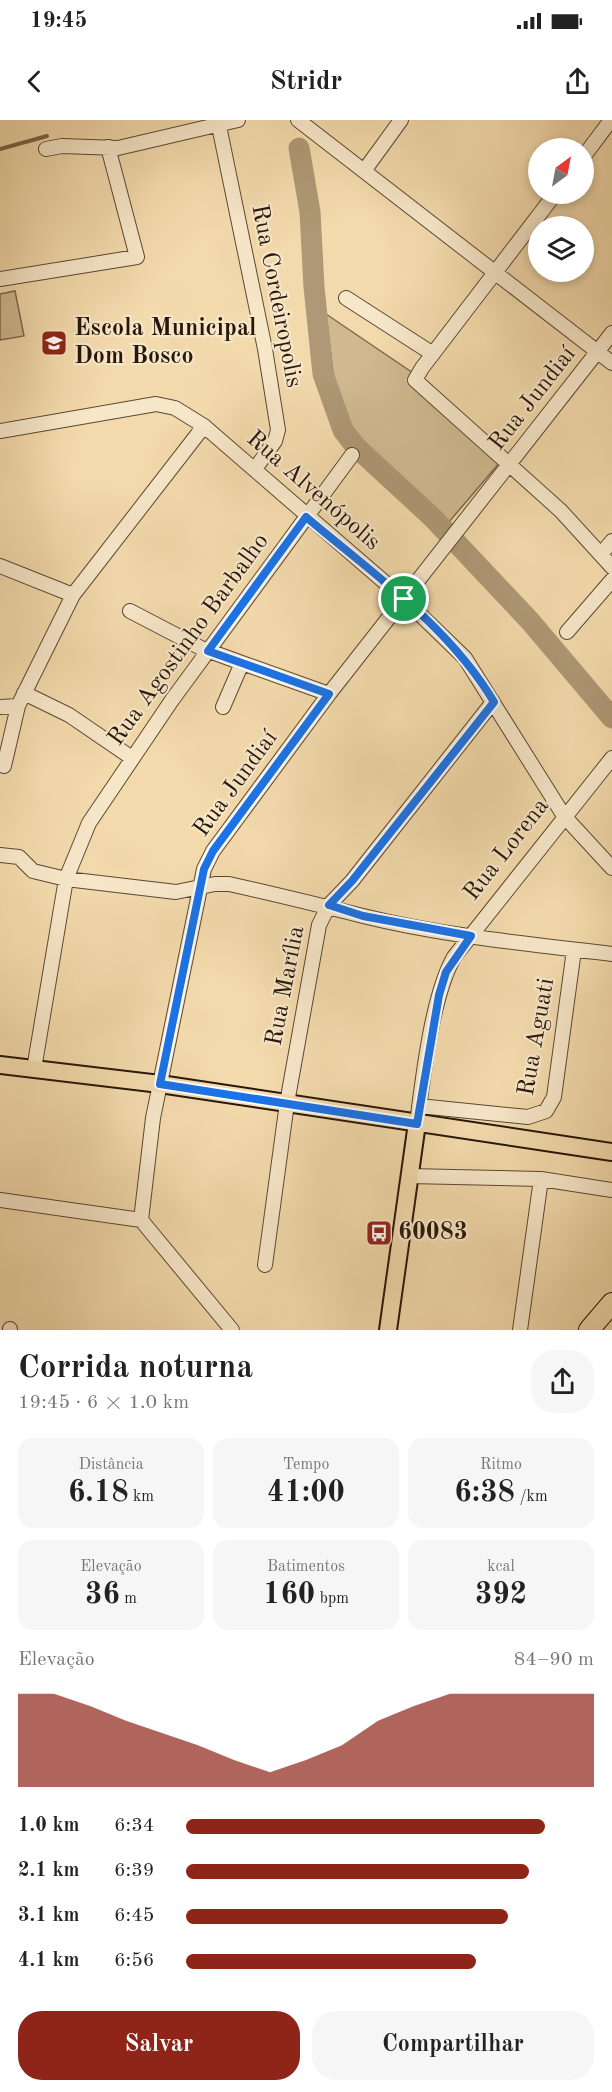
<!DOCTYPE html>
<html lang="pt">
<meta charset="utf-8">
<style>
body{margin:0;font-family:"Old Standard TT",serif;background:#f6f6f6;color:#222;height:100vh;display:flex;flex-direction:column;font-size:22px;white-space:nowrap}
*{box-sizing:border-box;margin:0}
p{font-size:20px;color:#767676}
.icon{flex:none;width:33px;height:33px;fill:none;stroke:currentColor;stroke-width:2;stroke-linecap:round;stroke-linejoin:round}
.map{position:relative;height:1210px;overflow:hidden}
.panel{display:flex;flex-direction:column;background:#fff;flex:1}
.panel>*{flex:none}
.needle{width:39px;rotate:32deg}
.buttons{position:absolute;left:528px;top:18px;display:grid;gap:12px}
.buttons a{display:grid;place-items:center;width:66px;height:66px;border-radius:50%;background:#fff;box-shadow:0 3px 9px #0003;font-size:30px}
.pin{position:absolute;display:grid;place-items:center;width:51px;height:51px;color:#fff;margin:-26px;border:3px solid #fff;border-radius:50%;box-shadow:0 2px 6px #0007}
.round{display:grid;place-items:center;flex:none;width:63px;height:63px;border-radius:24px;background:#f6f6f6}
.overview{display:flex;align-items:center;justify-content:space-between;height:102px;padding:0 18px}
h1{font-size:33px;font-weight:800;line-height:45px}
.stats{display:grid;grid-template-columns:repeat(3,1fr);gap:9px;height:102px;padding:6px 18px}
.stats div{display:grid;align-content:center;border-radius:15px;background:#f6f6f6;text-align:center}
.stats b{font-size:30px;font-weight:800}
.stats small{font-size:16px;font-weight:400}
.stats p{font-size:16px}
.chart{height:168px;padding:12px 18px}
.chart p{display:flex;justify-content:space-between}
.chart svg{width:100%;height:108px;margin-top:6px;fill:#8f2418;opacity:.7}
.primary-button{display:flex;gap:12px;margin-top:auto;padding:12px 18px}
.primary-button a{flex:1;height:69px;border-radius:24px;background:#8f2418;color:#fff;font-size:24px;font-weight:800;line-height:69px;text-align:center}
.primary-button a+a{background:#f6f6f6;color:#222}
ul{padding:0 18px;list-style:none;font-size:20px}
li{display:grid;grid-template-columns:96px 72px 1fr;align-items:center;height:45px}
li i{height:15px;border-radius:8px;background:#8f2418}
.status{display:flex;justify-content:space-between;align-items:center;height:42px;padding:0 30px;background:#fff;direction:ltr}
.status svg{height:16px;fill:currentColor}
header{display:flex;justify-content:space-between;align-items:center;height:78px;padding:0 18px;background:#fff;font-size:27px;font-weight:800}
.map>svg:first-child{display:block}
.green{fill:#d0b990;stroke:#7c684c;stroke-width:1.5}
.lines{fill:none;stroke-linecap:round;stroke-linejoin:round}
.stream{stroke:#78644a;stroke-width:4}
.river{stroke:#ae9875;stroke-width:21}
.minor-casing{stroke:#5a4832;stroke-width:16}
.major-casing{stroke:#271709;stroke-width:20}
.highway-casing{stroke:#271709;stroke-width:22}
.minor{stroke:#f7e7c9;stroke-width:14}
.major{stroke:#f3daac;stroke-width:16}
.highway{stroke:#f3daac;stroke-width:20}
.route-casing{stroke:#fff;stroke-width:12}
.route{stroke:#1a73e8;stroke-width:8}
.labels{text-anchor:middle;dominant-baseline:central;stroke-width:4.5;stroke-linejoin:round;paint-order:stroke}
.street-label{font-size:24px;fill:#271709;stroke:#f7e7c9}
.poi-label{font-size:24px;font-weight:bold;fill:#271709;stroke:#f7e7c9;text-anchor:start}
</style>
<div class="status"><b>19:45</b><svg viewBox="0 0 49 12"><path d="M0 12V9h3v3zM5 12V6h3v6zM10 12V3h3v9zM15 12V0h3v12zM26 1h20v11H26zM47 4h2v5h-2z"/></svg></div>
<header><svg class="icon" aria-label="back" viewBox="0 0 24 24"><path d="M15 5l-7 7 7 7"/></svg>Stridr<svg class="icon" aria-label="share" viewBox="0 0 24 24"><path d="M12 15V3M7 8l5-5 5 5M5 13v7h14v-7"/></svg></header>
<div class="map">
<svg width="612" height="1210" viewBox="0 0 612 1210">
<rect width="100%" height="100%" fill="#f3daac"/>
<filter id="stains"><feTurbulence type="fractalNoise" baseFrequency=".00333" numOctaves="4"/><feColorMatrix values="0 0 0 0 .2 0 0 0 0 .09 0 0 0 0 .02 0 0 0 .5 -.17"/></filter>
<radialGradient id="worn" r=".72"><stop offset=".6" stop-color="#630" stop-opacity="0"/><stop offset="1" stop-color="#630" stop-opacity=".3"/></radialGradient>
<path class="green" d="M15,171L24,216L0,220V174Z
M326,194L416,255L501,341L448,403L356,327L333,253Z"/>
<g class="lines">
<path class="stream" d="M0,29L47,16"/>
<path class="river" d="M299,28L310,92L314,167L323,254L343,310L356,327L433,398L530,501L612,598"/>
<defs>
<path id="minor" d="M298,0L612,243
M219,6L265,229L278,310L275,321L255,349
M46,29L62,26L118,28L238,0
M584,36L611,0
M364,51L401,0
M555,74L422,248L415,260L561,391L612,447
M0,159L137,137L108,27
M346,178L433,234
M0,311L156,284L175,288L204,306L404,479L465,538L564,696L612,748
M602,433L612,421
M0,446L73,475
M130,491L201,528L242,543
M567,512L612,460
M24,573L69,595L132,638
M0,587L18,586
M223,587L242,543L329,574
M4,646L18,586L73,475L204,306
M0,735L19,737L33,751L66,759L176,772L215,764H229C274,774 319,785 363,796C444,816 529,824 612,834
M34,949L66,759L89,703L172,580L352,335
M419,986L528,997L546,991L554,977L574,830
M417,1003C423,957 432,876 454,837L612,638
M409,1056L541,1059L612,1070
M0,1080L141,1100
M265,1145L287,983L319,805L329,785L352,761L493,582
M10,1209V1210
M232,1210L141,1100L153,998L204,749L213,731L329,574L612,213
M520,1210L541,1059"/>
<path id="major" d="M0,945L160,964L612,1032
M388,1210L417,1003"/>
<path id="highway" d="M589,1210L612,1183"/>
</defs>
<use href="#minor" class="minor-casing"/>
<use href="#major" class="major-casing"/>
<use href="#highway" class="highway-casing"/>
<use href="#minor" class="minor"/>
<use href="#major" class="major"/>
<use href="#highway" class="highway"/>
</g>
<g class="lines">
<defs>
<path id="route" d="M306,397C372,453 449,506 494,582L352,761L329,785L363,796L471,816L446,852L439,875L417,1004L160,964L204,749L213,731L329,574L208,531Z"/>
</defs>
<use href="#route" class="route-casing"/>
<use href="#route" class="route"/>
</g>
<defs>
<symbol id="school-square" viewBox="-11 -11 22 22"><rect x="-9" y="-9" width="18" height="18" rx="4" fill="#8f2418" stroke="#f7e7c9"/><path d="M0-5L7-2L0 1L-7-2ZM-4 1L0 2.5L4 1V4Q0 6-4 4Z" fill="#fff"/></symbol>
<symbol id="bus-square" viewBox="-11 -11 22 22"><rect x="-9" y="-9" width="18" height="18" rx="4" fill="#8f2418" stroke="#f7e7c9"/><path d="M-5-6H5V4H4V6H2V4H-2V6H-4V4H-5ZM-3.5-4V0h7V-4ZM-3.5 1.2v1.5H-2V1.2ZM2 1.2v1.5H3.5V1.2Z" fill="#fff"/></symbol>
</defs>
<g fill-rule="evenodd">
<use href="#school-square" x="39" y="208" width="30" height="30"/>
<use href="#bus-square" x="364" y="1098" width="30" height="30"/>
</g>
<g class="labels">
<g class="street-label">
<text transform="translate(276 176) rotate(79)">Rua Cordeiropolis</text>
<text transform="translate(533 279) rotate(-52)">Rua Jundiaí</text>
<text transform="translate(313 371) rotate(41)">Rua Alvenópolis</text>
<text transform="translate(189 520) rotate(-54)">Rua Agostinho Barbalho</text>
<text transform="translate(236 664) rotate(-54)">Rua Jundiaí</text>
<text transform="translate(507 730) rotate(-52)">Rua Lorena</text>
<text transform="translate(286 866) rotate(-79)">Rua Marília</text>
<text transform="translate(537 917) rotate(-80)">Rua Aguati</text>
</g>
<g class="poi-label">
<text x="74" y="209">Escola Municipal<tspan x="74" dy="28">Dom Bosco</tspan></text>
<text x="398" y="1113">60083</text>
</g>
</g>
<rect width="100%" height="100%" filter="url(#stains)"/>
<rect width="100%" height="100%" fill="url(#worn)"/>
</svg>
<div class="buttons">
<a><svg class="needle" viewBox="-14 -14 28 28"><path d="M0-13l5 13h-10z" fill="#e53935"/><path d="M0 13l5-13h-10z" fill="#767676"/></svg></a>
<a><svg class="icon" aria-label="layers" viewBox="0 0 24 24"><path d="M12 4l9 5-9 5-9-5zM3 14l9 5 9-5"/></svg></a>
</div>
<div class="pin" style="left:404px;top:479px;background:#1e9e55"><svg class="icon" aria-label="arrive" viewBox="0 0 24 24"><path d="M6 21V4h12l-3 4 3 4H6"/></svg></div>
</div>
<section class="panel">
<div class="overview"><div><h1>Corrida noturna</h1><p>19:45 · 6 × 1.0 km</p></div><a class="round"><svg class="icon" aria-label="share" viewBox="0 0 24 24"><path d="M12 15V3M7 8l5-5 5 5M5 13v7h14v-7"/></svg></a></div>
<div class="stats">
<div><p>Distância</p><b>6.18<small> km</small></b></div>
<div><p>Tempo</p><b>41:00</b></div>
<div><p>Ritmo</p><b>6:38<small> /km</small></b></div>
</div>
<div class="stats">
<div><p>Elevação</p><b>36<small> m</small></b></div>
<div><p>Batimentos</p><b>160<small> bpm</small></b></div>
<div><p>kcal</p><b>392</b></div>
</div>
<div class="chart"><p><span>Elevação</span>84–90 m</p>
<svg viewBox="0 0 160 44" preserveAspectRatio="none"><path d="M0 44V6L10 6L20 11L30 17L40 22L50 27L60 33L70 38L80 33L90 27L100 17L110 11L120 6L130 6L140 6L150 6L160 6V44z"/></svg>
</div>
<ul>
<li><b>1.0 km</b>6:34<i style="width:88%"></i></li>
<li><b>2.1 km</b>6:39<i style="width:84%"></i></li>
<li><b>3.1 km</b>6:45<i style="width:79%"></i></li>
<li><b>4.1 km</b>6:56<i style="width:71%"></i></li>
</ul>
<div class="primary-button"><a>Salvar</a><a>Compartilhar</a></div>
</section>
